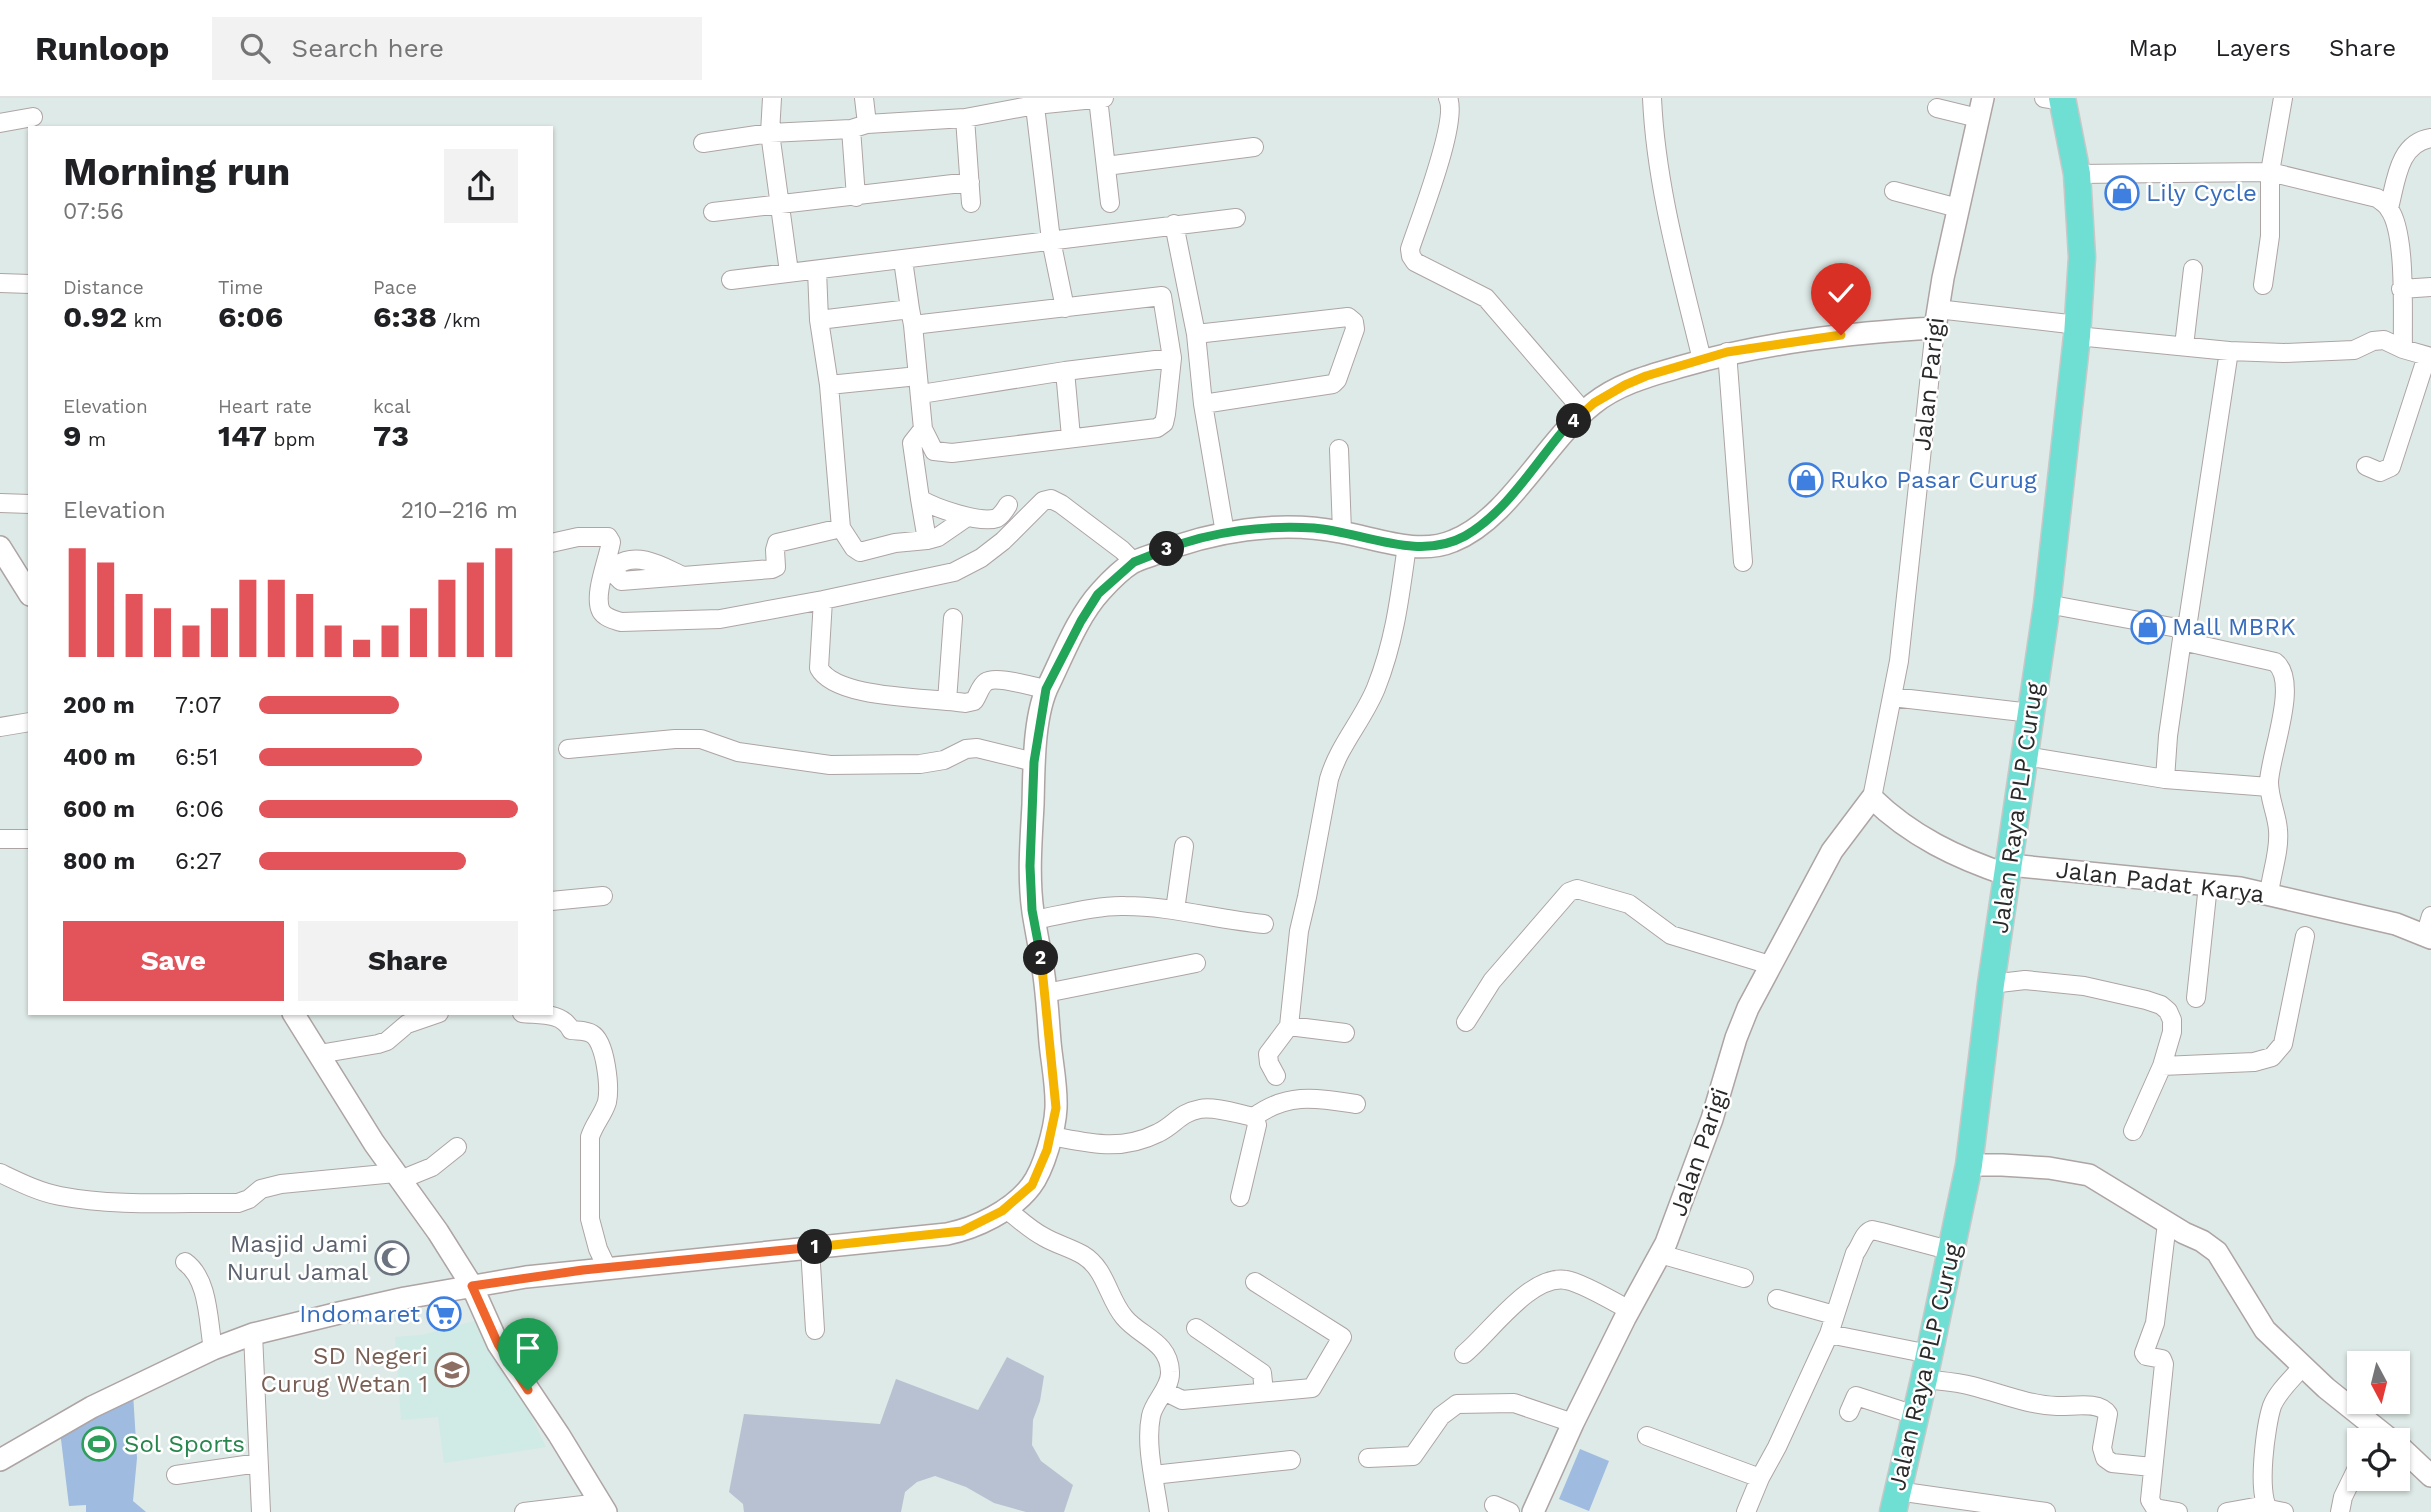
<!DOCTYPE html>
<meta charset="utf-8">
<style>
body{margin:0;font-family:"Work Sans",sans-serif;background:#f2f2f2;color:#202124;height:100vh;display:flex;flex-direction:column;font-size:26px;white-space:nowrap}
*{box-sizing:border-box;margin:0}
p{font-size:23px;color:#757577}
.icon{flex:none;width:38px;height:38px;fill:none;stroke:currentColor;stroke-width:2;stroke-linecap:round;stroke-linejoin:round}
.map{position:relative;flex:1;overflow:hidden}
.details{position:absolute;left:28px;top:28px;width:525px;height:889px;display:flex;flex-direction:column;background:#fff;border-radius:0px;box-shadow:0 2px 5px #0004}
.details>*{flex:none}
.needle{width:46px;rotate:173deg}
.tools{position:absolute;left:2347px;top:1253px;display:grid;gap:14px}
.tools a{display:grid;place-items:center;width:63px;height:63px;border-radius:0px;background:#fff;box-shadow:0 2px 5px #0004;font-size:35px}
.pin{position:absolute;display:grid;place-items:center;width:60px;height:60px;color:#fff;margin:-72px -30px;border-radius:50% 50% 50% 0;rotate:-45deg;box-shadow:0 0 7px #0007}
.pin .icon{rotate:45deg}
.km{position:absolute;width:35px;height:35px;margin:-18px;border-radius:50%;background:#222;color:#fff;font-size:19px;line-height:35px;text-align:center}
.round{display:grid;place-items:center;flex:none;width:74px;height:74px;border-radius:0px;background:#f2f2f2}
.overview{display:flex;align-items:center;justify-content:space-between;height:119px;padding:0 35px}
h1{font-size:38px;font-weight:700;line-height:52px}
.stats{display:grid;grid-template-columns:repeat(3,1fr);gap:10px;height:119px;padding:7px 35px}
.stats div{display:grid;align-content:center}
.stats b{font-size:30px;font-weight:700}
.stats small{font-size:19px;font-weight:400}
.stats p{font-size:19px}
.chart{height:196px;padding:14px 35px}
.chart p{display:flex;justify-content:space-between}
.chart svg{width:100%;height:126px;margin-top:7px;stroke:#e3535a;stroke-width:6}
.action{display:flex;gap:14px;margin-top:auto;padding:14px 35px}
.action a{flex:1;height:80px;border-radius:0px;background:#e3535a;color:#fff;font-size:28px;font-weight:700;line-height:80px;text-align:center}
.action a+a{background:#f2f2f2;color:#202124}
ul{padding:0 35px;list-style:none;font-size:23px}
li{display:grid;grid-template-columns:112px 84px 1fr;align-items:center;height:52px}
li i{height:18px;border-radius:9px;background:#e3535a}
header{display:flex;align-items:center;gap:42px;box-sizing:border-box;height:98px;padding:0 35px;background:#fff;border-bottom:2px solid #e0e0e0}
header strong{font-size:33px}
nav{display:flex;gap:38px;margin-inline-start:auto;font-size:24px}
.search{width:490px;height:63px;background:#f2f2f2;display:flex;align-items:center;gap:18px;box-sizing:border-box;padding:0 24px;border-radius:0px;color:#757577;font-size:26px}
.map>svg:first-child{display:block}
.education{fill:#d0eae5}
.cemetery{fill:#b8c1d2}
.pitch{fill:#9fbbe0}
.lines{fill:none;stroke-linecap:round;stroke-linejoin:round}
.minor-casing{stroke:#aea4a4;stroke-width:20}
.tertiary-casing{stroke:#aea4a4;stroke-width:24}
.primary-casing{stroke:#c8c8c8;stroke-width:29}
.minor{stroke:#fff;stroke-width:18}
.tertiary{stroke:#fff;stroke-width:21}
.primary{stroke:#6fdfd4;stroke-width:26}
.split-1-casing{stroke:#fff;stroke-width:14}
.split-2-casing{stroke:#fff;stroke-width:14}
.split-3-casing{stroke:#fff;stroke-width:14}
.split-4-casing{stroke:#fff;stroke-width:14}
.split-5-casing{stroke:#fff;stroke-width:14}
.split-1{stroke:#f0652b;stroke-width:9}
.split-2{stroke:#f5b400;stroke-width:9}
.split-3{stroke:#22a559;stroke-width:9}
.split-4{stroke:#22a559;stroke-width:9}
.split-5{stroke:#f5b400;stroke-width:9}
.labels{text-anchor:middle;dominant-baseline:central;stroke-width:5;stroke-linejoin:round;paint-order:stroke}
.shop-label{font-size:24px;fill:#366cbe;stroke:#fff;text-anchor:start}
.street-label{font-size:24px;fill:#2a2a2a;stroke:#fff}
.worship-label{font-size:24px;fill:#5b616d;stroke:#fff;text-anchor:end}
.education-label{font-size:24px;fill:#785e54;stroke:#fff;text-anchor:end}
.leisure-label{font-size:24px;fill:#27864d;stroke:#fff;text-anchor:start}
</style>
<header>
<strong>Runloop</strong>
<div class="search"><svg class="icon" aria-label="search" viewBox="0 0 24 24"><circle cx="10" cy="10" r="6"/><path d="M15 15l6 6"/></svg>Search here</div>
<nav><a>Map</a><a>Layers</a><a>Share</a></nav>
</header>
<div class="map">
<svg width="2431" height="1414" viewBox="0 0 2431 1414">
<rect width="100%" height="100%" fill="#deeae7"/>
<path class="education" d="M478,1222L525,1305L546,1349L444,1365L438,1319L401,1322L395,1239L422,1237Z"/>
<path class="cemetery" d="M1007,1259L1044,1278L1040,1303L1033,1322L1032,1347L1041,1363L1073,1387L1064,1414H1026L994,1405L966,1389L935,1378L917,1384L905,1394L901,1414H744L743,1406L729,1394L744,1316L880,1326L896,1281L978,1312Z"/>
<path class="pitch" d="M133,1295L137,1360L133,1403L146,1414H86V1407L69,1408L60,1333Z
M1580,1351L1609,1363L1589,1413L1559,1401Z"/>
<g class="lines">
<defs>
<path id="minor" d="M772,0L770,35L789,174
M864,0L867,26
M1034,0L1051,142L1065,210
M1098,0L1110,105
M1448,0C1459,23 1419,123 1410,151L1411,158L1415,164L1486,200L1584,314
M1652,0C1656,89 1681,175 1702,262
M2044,0L2063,3
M1937,10L1978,20
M965,20L971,105
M0,25L33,19
M703,45L770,35L851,31
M1106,68L1254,49
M2077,76L2270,74L2377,100C2381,103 2387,107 2389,111C2407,135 2402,219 2403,251
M1894,93L1958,110
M856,99L851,31L867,26L965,20L1035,7L1104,0
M2389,110C2396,84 2398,45 2431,40
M713,114L970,84
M1174,126L1196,236L1203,306L1225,435
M903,162L910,211
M817,172L819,222L829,287L841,430L854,450L860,454L895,445L927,442L938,439L967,419
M731,182L1236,120
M0,185L30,186
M2263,187L2270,138V74L2283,0
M2401,191L2431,189
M1162,198L1172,260L1166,316L1164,325L1157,330L952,355L934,353L923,331L913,227Z
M1937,211L2078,227
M819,222L910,211L913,227
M1196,236L1348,219L1354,224L1355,231L1337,282L1333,286L1203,306
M2077,238L2229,253L2284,255L2354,252L2373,243L2384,242L2403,251L2431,259
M2184,248L2193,171
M1727,254L1743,464
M1065,273L1071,339
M829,287L908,279
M921,296L1065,273L1172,260
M923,331L912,345L920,401C935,410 980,426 997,420C1002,417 1005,412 1008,407
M1339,351L1342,434
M2366,368L2380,374L2391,369L2427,258
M920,401L927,442
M0,405L30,406
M551,445L578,439H608L611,444C608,462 593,497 601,513C605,520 615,522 621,524L720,521L823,502L954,474L981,460L1003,443L1043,403L1051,401L1061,406L1122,452L1134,464
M683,478C663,469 638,453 617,467L616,478L621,483L772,471L776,469L775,452L777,445L841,430
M823,502L819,570C836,602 932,599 965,605L974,603C978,598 980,588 986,584C996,577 1033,589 1046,591
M2047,506L2172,529L2182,528L2188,523L2229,253
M2182,543L2275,564C2300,583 2270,656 2269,684C2269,701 2277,716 2278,732C2280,754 2271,775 2269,797
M1892,599L2031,615
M947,603L953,520
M0,629L30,624
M568,651L675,641H701L738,654L830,667L920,666L944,662L966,651L977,650L1034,664
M2025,658L2165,681L2269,689
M2165,681L2168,638L2183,534
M1872,700L1899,563L1935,230
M0,741H30
M551,803L603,798
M1175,812L1184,748
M1034,822C1062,817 1097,807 1125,808C1172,808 1217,822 1264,826
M2425,838L2431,818
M1991,886L2025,882L2084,888L2146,902L2161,907L2168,913L2172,922V934L2162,968L2133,1033
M1046,895L1196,865
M2196,900L2208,787
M522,915C540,917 562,914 571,932C577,933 586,932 592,936C606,944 610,990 607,1004C603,1017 594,1026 590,1039V1121L598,1151L607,1170
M1466,924L1492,883L1569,794L1577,791L1629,806L1671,837L1770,867
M1289,928L1345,935
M319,956L378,946L387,943L407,926L439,915
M2162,968L2254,964L2272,959L2283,946L2305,838
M1276,978L1269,965L1268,956L1289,928L1299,833L1307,799L1329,681C1339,647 1363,622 1376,590C1395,542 1400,498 1407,447
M1254,1019C1288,994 1317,1000 1356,1006
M1051,1038C1089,1045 1120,1054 1158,1035C1175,1027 1179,1015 1200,1011C1214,1008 1239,1016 1254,1019L1257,1027L1240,1099
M0,1075C19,1084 39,1094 60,1098C117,1109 180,1104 238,1105L249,1101L261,1091L281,1086L395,1075
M400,1082L432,1069L457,1049
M1005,1110C1018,1120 1030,1132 1044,1139C1056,1146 1071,1150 1083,1157C1106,1171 1108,1200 1124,1219C1140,1239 1169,1243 1170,1274C1171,1290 1154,1303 1151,1318C1145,1347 1155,1385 1159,1414
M2167,1125L2155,1225L2144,1255L2146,1258L2162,1261L2164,1266L2150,1402L2155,1410L2178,1414
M810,1150L815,1232
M1660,1156L1744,1180
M185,1164C209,1181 208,1223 213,1251
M1777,1201L1834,1217
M1196,1230L1262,1275L1264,1294
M253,1236L261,1414
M1829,1236L1929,1256
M1464,1256C1490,1235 1530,1176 1566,1182C1580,1184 1615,1204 1629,1212
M1924,1281C1940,1283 1957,1284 1972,1288C2000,1295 2028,1307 2057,1308C2071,1309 2099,1302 2108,1316L2102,1350L2105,1360L2112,1365L2152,1369
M1164,1293L1182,1302L1312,1290L1342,1239L1255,1184
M1849,1314L1856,1298L1915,1317
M1647,1338L1760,1380
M1368,1360L1413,1358L1441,1318L1457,1306L1514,1305L1573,1325
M176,1377L258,1365
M1153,1377L1291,1362
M1897,1393L2046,1414
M1494,1407L1510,1414
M524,1414L600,1405
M1746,1414L1760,1380L1777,1349L1829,1236L1855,1155C1861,1148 1863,1135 1872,1132L1881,1134L1952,1153
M2227,1414L2266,1407
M2284,1414L2269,1411C2256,1397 2266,1326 2272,1308C2278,1293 2293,1280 2303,1268
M2340,1414L2343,1399L2359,1366"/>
<path id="tertiary" d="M0,449L30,497
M2010,767L2240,790L2396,826L2431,840
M293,915L374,1045L438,1134L472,1188L498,1246L559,1337L606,1414
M1969,1067H2002L2049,1070L2089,1077L2184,1135L2202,1143L2217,1154L2265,1232L2326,1290L2391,1342
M2398,1347L2431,1378
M0,1362L92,1309L213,1251L253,1236L339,1215L405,1200L526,1179L947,1136C976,1130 1012,1113 1031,1088C1044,1071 1055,1031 1056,1010C1057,988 1052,966 1050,944C1048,920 1047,895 1043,871C1040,852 1036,833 1033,814C1028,779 1031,743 1033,707C1034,672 1033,617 1049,586C1064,555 1078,518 1101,493C1110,483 1121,472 1132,465C1139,461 1147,459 1155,456C1212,433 1279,422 1340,434C1376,440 1418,458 1453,443C1509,421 1545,344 1593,306C1619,285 1652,277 1683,268C1766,244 1849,235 1935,230L1943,180L1983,0
M1533,1414L1573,1325L1625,1220L1666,1145L1712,1021L1736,940L1748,910L1832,753L1872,700C1911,738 1957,760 2008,777"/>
<path id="primary" d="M1893,1414L1924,1281L1969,1067L1991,886L2047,506L2077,238L2082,159L2077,76L2062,0"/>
</defs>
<use href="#minor" class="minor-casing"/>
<use href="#tertiary" class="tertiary-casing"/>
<use href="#primary" class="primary-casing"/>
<use href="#minor" class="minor"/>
<use href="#tertiary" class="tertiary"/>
<use href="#primary" class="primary"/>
</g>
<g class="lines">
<defs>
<path id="split-1" d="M528,1292L498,1246L472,1188L583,1172L815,1149"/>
<path id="split-2" d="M815,1149L962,1133L1002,1113L1032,1087L1047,1052L1056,1010L1041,860"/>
<path id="split-3" d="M1041,860L1032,812L1030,768L1034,664L1046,591L1081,523L1098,496L1134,464L1167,451"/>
<path id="split-4" d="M1167,451C1212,433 1266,427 1314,430C1362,434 1418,464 1465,438C1505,415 1533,369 1562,334L1574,323"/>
<path id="split-5" d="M1574,323L1594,305L1625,287L1646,278L1727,254L1841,237"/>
</defs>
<use href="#split-1" class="split-1-casing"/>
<use href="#split-2" class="split-2-casing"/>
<use href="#split-3" class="split-3-casing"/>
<use href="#split-4" class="split-4-casing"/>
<use href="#split-5" class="split-5-casing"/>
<use href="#split-1" class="split-1"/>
<use href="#split-2" class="split-2"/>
<use href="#split-3" class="split-3"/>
<use href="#split-4" class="split-4"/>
<use href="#split-5" class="split-5"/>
</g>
<defs>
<symbol id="shop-ring" viewBox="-11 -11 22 22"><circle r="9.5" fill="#fff" stroke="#3f7fe0" stroke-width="1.5"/><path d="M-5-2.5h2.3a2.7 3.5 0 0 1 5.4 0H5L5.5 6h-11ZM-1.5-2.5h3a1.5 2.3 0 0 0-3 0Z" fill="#3f7fe0"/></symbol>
<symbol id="mosque-ring" viewBox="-11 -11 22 22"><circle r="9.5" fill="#fff" stroke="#6b7280" stroke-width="1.5"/><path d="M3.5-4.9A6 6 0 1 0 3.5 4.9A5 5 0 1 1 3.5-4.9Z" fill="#6b7280"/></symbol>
<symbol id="supermarket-ring" viewBox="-11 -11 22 22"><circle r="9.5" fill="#fff" stroke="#3f7fe0" stroke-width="1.5"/><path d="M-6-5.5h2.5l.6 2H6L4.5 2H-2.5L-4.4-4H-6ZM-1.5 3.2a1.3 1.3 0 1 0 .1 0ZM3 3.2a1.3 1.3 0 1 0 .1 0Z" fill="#3f7fe0"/></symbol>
<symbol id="school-ring" viewBox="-11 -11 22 22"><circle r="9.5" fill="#fff" stroke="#8d6e63" stroke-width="1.5"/><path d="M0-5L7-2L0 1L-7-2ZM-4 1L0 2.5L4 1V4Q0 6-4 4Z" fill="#8d6e63"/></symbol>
<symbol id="stadium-ring" viewBox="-11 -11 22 22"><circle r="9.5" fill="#fff" stroke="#2e9e5b" stroke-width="1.5"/><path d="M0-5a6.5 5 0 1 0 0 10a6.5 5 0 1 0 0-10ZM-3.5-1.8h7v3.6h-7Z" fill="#2e9e5b"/></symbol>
</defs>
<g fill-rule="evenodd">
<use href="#shop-ring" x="2103" y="76" width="38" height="38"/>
<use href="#shop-ring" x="1787" y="363" width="38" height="38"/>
<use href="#shop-ring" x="2129" y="510" width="38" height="38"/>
<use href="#mosque-ring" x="373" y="1141" width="38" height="38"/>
<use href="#supermarket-ring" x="425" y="1197" width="38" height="38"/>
<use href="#school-ring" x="433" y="1253" width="38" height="38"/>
<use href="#stadium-ring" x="80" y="1327" width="38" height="38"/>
</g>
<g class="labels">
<g class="shop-label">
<text x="2146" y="95">Lily Cycle</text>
<text x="1830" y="382">Ruko Pasar Curug</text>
<text x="2172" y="529">Mall MBRK</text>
<text x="420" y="1216" text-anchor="end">Indomaret</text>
</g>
<g class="street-label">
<text transform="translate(1929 286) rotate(-84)">Jalan Parigi</text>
<text transform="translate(2017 710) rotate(-82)">Jalan Raya PLP Curug</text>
<text transform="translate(2160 784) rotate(7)">Jalan Padat Karya</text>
<text transform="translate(1699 1054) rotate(-71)">Jalan Parigi</text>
<text transform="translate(1925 1269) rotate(-77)">Jalan Raya PLP Curug</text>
</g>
<g class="worship-label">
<text x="368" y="1146">Masjid Jami<tspan x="368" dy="28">Nurul Jamal</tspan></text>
</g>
<g class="education-label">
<text x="428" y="1258">SD Negeri<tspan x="428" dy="28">Curug Wetan 1</tspan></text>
</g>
<g class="leisure-label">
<text x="124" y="1346">Sol Sports</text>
</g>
</g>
</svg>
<div class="tools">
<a><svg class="needle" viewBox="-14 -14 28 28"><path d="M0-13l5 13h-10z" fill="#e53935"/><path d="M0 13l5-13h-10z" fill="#757577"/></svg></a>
<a><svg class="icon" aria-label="locate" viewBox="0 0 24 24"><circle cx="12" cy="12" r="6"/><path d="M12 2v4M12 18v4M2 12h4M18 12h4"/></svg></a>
</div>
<div class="pin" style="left:528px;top:1292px;background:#1e9e55"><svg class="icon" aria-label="arrive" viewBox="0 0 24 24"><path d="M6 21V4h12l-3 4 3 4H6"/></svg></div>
<div class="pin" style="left:1841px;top:237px;background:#d93025"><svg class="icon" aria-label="check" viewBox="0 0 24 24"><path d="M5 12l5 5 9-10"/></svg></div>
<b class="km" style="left:815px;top:1149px">1</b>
<b class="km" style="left:1041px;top:860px">2</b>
<b class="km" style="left:1167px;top:451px">3</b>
<b class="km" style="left:1574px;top:323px">4</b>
<section class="details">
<div class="overview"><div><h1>Morning run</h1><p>07:56</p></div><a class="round"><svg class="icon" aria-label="share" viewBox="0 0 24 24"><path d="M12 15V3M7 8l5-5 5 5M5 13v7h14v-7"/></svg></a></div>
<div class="stats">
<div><p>Distance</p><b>0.92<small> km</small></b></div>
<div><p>Time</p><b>6:06</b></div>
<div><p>Pace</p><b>6:38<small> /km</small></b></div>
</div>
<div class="stats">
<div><p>Elevation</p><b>9<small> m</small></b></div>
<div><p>Heart rate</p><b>147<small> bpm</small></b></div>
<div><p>kcal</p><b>73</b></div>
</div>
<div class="chart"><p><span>Elevation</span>210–216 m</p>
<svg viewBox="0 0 160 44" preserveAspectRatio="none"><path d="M5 44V6M15 44V11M25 44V22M35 44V27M45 44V33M55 44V27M65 44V17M75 44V17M85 44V22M95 44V33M105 44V38M115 44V33M125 44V27M135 44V17M145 44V11M155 44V6"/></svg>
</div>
<ul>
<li><b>200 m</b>7:07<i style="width:54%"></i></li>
<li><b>400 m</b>6:51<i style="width:63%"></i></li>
<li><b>600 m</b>6:06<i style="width:100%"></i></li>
<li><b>800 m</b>6:27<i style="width:80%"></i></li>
</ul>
<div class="action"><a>Save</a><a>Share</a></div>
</section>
</div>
